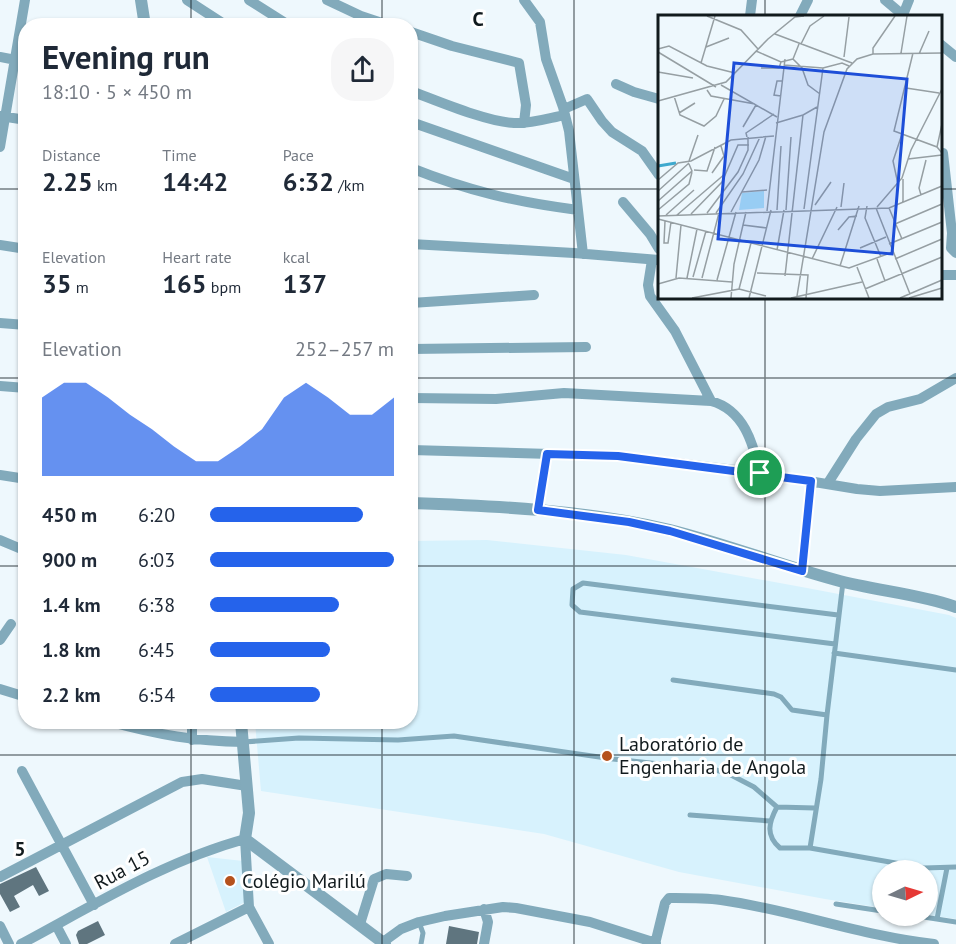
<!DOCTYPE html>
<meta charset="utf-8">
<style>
body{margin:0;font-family:"PT Sans",sans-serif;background:#f6f6f7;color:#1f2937;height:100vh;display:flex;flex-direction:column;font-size:22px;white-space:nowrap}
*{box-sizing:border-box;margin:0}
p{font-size:20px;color:#747a83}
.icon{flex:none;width:33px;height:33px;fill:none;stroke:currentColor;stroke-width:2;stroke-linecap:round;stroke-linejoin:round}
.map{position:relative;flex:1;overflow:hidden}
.panel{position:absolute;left:18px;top:18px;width:400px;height:711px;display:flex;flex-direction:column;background:#fff;border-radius:24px;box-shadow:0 2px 4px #0004}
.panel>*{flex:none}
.needle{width:39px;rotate:85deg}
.fabs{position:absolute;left:872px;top:860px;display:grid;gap:12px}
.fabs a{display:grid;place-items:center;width:66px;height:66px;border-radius:50%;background:#fff;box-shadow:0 2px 4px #0004;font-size:30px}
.pin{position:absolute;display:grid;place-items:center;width:51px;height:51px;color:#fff;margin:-26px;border:3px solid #fff;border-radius:50%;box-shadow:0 2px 6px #0007}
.round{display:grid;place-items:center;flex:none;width:63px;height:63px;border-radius:24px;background:#f6f6f7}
.headline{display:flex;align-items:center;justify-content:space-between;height:102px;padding:0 24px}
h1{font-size:33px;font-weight:700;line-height:45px}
.figures{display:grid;grid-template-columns:repeat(3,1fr);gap:9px;height:102px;padding:6px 24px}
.figures div{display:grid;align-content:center}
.figures b{font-size:26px;font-weight:700}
.figures small{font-size:16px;font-weight:400}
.figures p{font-size:16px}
.chart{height:168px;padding:12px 24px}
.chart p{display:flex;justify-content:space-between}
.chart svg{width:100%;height:108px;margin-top:6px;fill:#2563eb;opacity:.7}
ul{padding:0 24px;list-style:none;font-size:20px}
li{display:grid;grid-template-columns:96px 72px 1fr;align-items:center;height:45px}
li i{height:15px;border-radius:8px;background:#2563eb}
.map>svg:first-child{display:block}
.built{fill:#d7f2fd}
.building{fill:#5f757f}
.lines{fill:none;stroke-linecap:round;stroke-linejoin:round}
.service{stroke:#82aabb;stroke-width:5}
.minor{stroke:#82aabb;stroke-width:10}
.tertiary{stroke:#82aabb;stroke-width:12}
.route-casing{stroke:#fff;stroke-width:12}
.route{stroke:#2563eb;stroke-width:8}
.grid{fill:none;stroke:#111a1d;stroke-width:1.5;stroke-opacity:0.55}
.poi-dot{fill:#b5521d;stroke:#fff;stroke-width:2}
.labels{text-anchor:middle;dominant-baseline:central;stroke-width:6;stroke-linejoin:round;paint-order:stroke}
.poi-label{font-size:20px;fill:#111a1d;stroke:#fff;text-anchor:start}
.street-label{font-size:20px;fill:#111a1d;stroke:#fff}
.inset-river{fill:none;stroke:#3ea9ce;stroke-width:3}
.inset-road{fill:none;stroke:#969fa3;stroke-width:1.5}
.view{fill:#1d4ed8;fill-opacity:0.15;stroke:#1d4ed8;stroke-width:3}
.inset-edge{fill:none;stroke:#111a1d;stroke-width:3}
.grid-label{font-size:20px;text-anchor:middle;font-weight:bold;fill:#111a1d;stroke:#fff;stroke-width:6;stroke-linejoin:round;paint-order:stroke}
</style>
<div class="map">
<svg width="956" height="944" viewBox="0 0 956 944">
<rect width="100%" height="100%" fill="#eef8fd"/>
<path class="built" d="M487,540L626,555L807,588L949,615L956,618V919L927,915V870H882V908L825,899L679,872L544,834L261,791L255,722H411V541Z
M207,857L243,861L245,902L226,912Z"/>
<path class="building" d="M36,867L49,891L39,896L33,885L14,896L20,907L10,912L0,894V884Z
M98,921L105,935L87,944H79L76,935L78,931Z
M449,926L479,932L477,944H446Z"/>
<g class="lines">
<path class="service" d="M835,644L580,612L572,605L573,589L583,583L838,615
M834,653L956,670
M673,680L774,694L781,697L792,710L827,715
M244,742L299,738L398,740L454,736L613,759L716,770L729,774L754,787L777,807L815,808
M777,807C769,822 765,835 780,848H810L924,868L956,867
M690,815L770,821
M810,848L821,779L827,715L843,582
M836,904L882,911
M911,915L956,922
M937,919L947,868
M419,922L423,933L421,944"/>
<path class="minor" d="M187,0L227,26
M249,0L290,26
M327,0L361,16L391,26
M524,0L540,22L546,59L563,107L569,131L583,254
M885,0L904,16
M903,15L909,0
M750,16L752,0
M800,16L808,0
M411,32L452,46L519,63L526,105L524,123
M940,44L956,57
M0,57L26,62
M616,84L634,92L659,99
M411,91C438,101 487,122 514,123C531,124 549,118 565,115
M564,109L587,99L602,121L612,132L642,151L659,175
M0,116L26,120
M411,122L574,179
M0,147L25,0
M943,153L952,233L951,248L956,253
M411,168C469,191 515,202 578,210
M623,202L650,234L659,249
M411,244L574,253L659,260
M0,245L26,249
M652,260L648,285L650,296L675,331L711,401
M940,275H956
M411,303L534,295
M0,323L26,325
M411,349L586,347
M0,386L26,388
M411,398L496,399L564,393L711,401C744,410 753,443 760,473
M411,450L618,456L760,473L857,489L880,491L956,487
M0,475L26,479
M828,483L856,439L876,414L888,407L920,399L956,378
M538,510L547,454
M0,540L26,551
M802,571L811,481
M0,640L11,624
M0,689L26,697
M111,722C159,735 194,741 244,742
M192,722V740
M22,771L94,905
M0,877L182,782L202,779L247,786
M484,909L488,922L484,944
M360,924L374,879L386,874L407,876
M56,925L66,944
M0,926L9,944
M383,942L401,929L419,922L445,916L503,907L516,908L590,922L656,943
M21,944C94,905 165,861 245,839L249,907L269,944
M175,944L249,907
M655,944L665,903L669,898H675C690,898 706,898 721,900C793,910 861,936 934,944"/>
<path class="tertiary" d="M141,0L145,26
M411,503C497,506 585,510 670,530C726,544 780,565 836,580C876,591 917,593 956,607
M241,722L249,813L245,839L385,944"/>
</g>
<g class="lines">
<defs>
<path id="route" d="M547,454L618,456L811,481L802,571L670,531L629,522L538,510Z"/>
</defs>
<use href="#route" class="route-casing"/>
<use href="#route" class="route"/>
</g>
<path class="grid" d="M191,0V26M382,0V26M574,0V944M765,0V16M0,189H26M411,189H659M940,189H956M765,297V944M0,378H26M411,378H956M0,566H26M411,566H956M191,722V944M382,722V944M0,755H956"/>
<g class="poi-dot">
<circle cx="607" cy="756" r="6"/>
<circle cx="230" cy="881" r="6"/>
</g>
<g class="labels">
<g class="poi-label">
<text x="619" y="744">Laboratório de<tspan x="619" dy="23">Engenharia de Angola</tspan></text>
<text x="242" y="881">Colégio Marilú</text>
</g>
<g class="street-label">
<text transform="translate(122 870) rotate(-28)">Rua 15</text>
</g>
</g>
<g transform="translate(658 15)">
<rect width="284" height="284" fill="#eef8fd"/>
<path d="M106,176V193L81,195L84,178Z" fill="#aee3f9"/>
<path class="inset-river" d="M0,151L18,148"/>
<path class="inset-road" d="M49,1L83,15L100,34M117,19L194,48M141,29L135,44L144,53L150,70L162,79M143,29L152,11L166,1M48,32L71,23M0,34L11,31L49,51L77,58M98,36L123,47L135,44M0,37L58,72M243,38L249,1M255,38L236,116L279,132L284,138M215,39V33L237,1M261,39L271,16M186,42L191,2M43,48L57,1M126,50L165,53L184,48L191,51M103,53H121L123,47M0,57L35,63M63,70L119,102M248,73L281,78M49,75L53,81L97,89M16,81L22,100L46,111L58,101L66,84M123,81L116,80L119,66H125M0,86L68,67L110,24L137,2L146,1M21,98L37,88M118,108L145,100M85,112L98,90M89,122L88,118L116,99M279,132L284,109M250,144L284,140M31,146L40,120M36,155L49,156L57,132M54,158L66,141L63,131M0,165L20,148L33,146L73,125L116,121M240,169L235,146L244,119M0,176L31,148M84,177L109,175M263,180L261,173L268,145M0,186L34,156L31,149M245,187V164M157,190L173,167M209,191L207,203L223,242M183,192L186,168M219,192L244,163L253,135L284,74M218,193L252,279M231,193L244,224M146,194L165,53M0,195L31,169L34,157M119,195L123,131M128,195L133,122M109,196L127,44M73,197L101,145L108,121M49,198L80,157L90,135V122M58,198L85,159L102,122M33,199L64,167L80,130H91M8,200L36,175M19,200L68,158M0,201L231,193L284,171M0,204L191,253L235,237M7,206L6,228H10L13,207M237,209L284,189M85,210L109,213M180,215L191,202L199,201M231,229L284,207M202,233L228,222M119,235L126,195M154,244L179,192M219,244L227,266M237,244L284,224M182,251L201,191M199,252L211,283M99,258L150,260L148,283M127,261L145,100L159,92M35,262L48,216M18,263L23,210M29,263L39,214M44,263L61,198M59,265L78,197M0,269L21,263L74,267M81,274L108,281M207,274L284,242M139,281L166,117L189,54L199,44L215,39L284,38M34,283L81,274L93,228M73,283L76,249L88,197M91,283L113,195M133,283L204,267M242,283L284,265M251,283L284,273"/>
<path class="view" d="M76,48L249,64L234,239L60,224Z"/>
<rect width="284" height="284" class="inset-edge"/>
</g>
<g class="grid-label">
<text x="478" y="26">C</text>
<text x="20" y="856">5</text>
</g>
</svg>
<div class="fabs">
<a><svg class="needle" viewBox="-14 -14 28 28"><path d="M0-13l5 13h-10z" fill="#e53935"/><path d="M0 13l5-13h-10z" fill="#747a83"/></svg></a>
</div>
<div class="pin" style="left:760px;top:473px;background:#1e9e55"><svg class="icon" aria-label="arrive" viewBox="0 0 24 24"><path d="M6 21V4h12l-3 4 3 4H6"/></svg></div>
<section class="panel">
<div class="headline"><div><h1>Evening run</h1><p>18:10 · 5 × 450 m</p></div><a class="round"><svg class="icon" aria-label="share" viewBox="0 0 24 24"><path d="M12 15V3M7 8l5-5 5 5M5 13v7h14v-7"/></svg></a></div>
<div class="figures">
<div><p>Distance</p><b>2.25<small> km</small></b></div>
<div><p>Time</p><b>14:42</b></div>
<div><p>Pace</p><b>6:32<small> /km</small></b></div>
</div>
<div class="figures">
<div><p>Elevation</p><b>35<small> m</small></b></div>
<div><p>Heart rate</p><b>165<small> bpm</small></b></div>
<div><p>kcal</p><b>137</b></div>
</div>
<div class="chart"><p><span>Elevation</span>252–257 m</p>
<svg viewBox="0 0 160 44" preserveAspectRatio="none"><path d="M0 44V12L10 6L20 6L30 12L40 19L50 25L60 32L70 38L80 38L90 32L100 25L110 12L120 6L130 12L140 19L150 19L160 12V44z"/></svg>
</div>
<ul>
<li><b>450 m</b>6:20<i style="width:83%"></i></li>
<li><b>900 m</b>6:03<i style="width:100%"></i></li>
<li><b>1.4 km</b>6:38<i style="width:70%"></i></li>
<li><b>1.8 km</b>6:45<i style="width:65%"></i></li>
<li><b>2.2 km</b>6:54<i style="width:60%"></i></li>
</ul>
</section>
</div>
